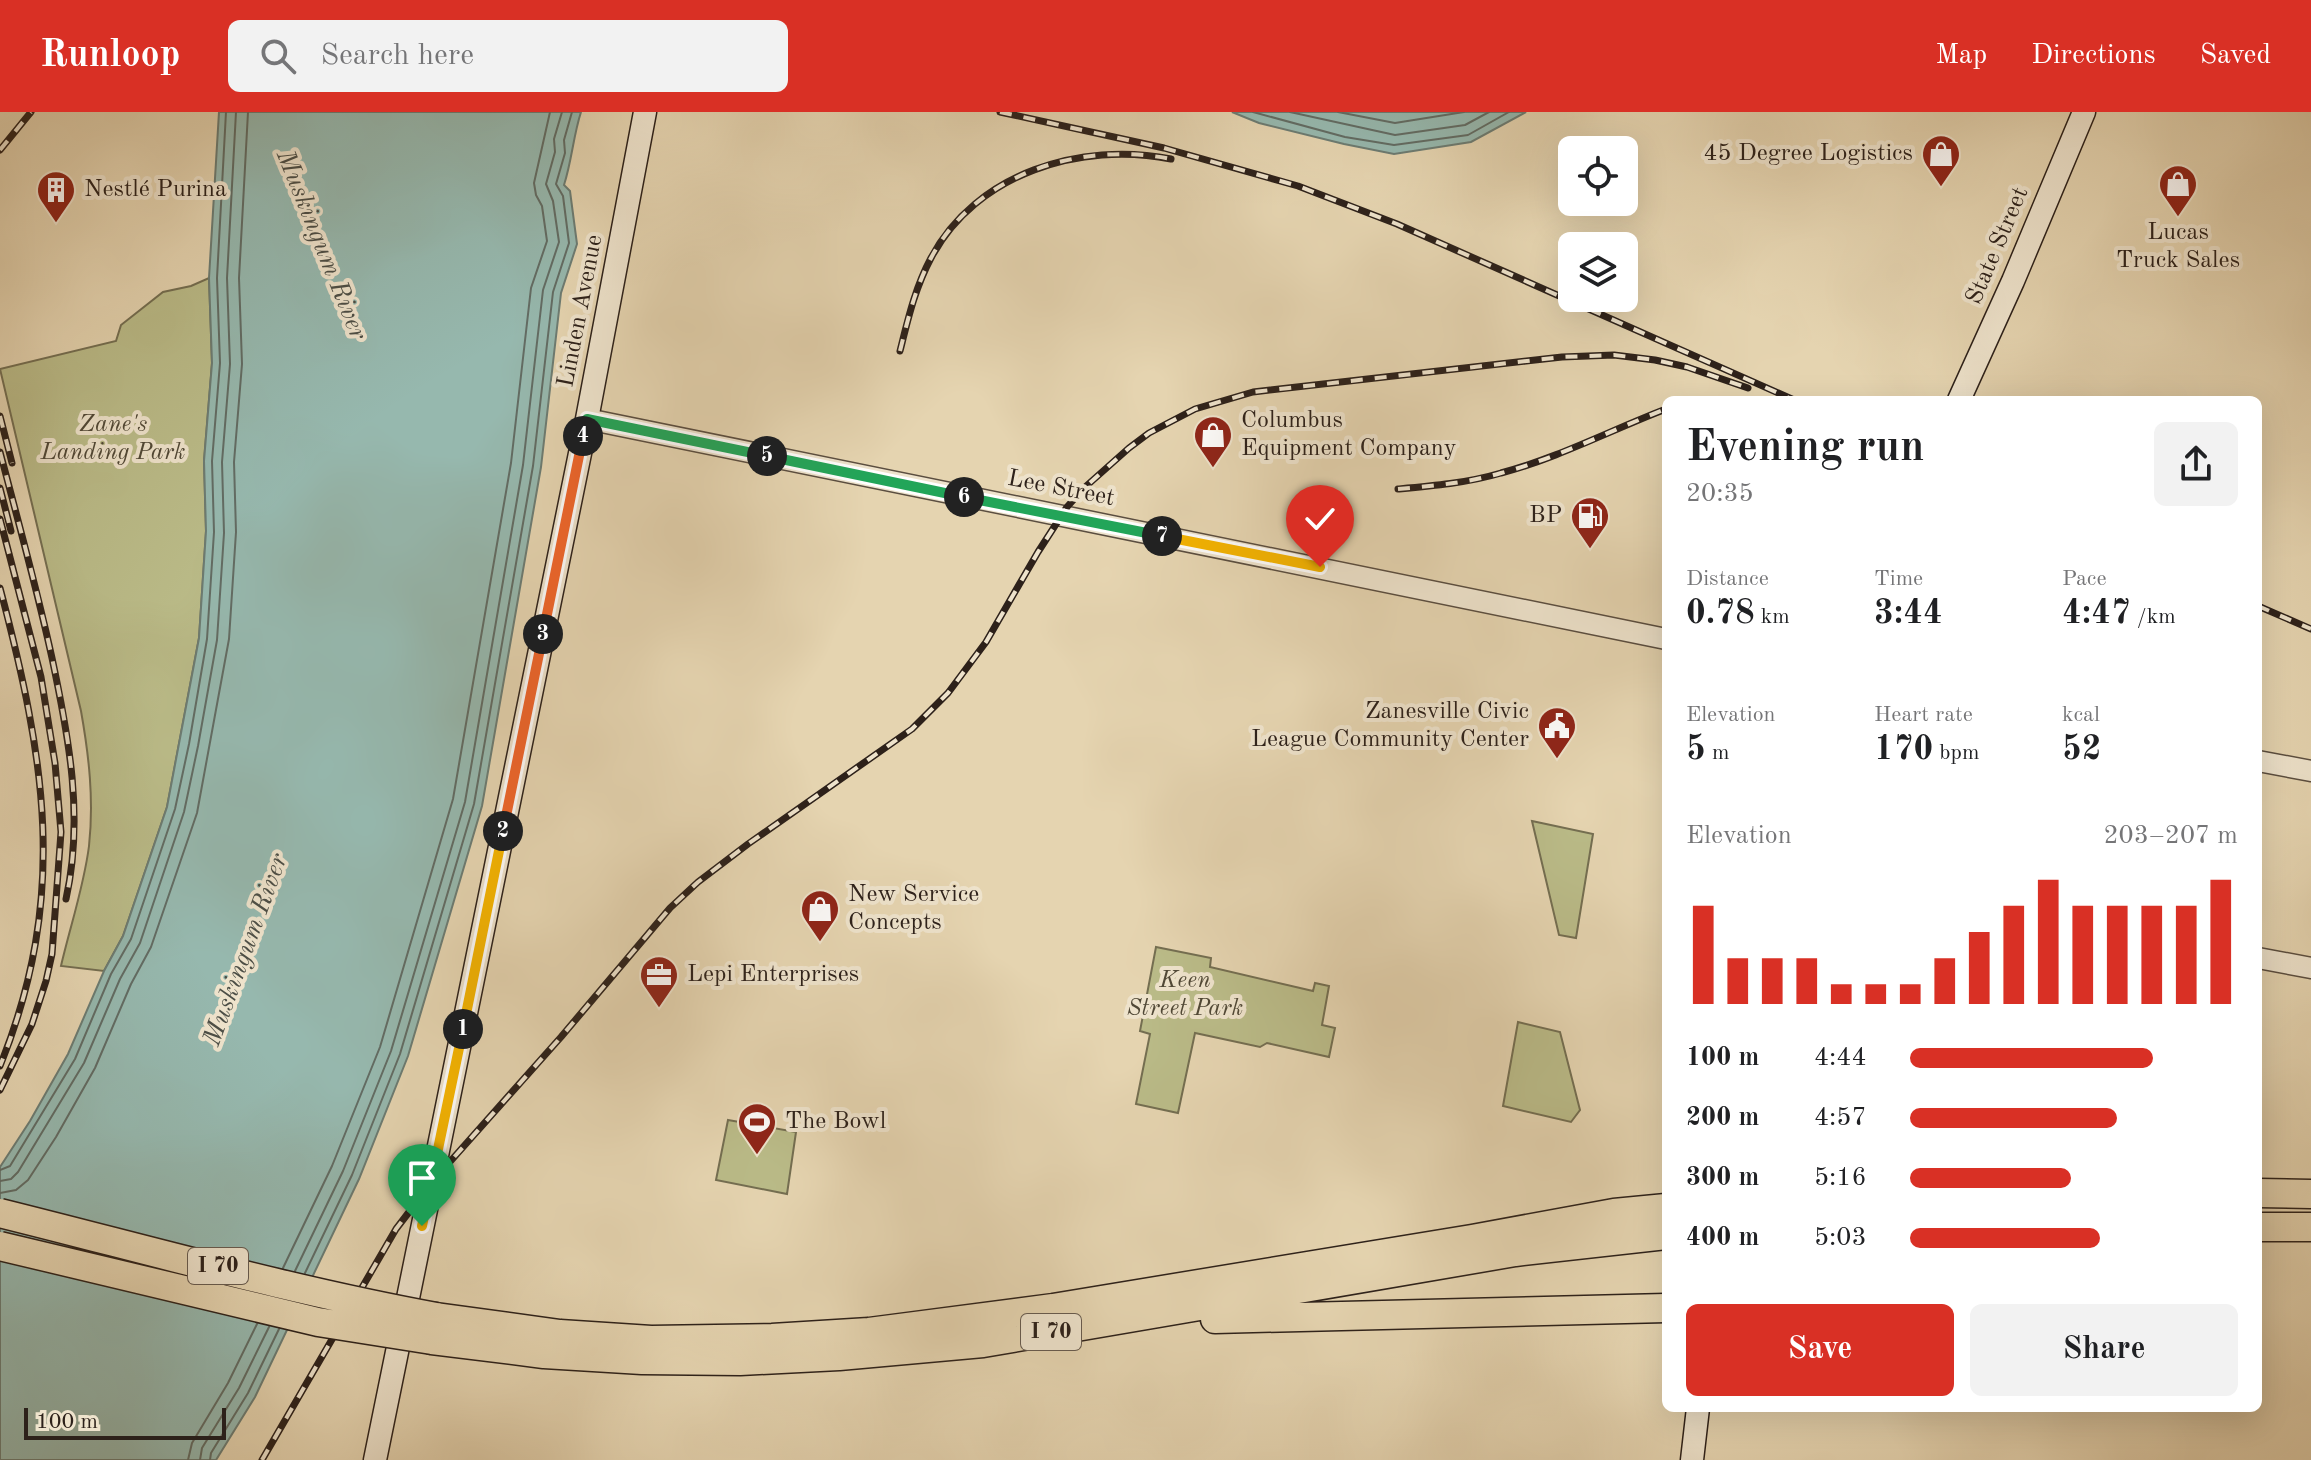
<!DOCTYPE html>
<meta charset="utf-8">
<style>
body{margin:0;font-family:"Old Standard TT",serif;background:#f2f2f2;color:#202124;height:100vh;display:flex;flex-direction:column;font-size:30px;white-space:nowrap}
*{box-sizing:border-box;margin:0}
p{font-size:26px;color:#757577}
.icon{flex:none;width:44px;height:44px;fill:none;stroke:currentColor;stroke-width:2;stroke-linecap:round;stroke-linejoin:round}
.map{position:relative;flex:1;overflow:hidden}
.panel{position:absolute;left:1662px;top:284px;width:600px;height:1016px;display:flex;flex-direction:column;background:#fff;border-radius:12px;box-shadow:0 8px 32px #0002}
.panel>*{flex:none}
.tools{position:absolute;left:1558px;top:24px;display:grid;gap:16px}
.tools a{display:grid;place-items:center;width:80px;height:80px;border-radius:12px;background:#fff;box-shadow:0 8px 32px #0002;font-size:40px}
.scale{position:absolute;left:24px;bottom:20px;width:202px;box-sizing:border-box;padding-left:8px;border:4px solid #2d211a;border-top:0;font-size:22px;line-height:28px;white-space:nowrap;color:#2d211a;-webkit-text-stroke:6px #eee3cc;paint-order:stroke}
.pin{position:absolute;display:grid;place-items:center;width:68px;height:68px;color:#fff;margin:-82px -34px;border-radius:50% 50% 50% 0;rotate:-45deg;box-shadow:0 0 8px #0007}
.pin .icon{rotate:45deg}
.km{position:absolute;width:40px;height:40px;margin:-20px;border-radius:50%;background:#222;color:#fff;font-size:22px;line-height:40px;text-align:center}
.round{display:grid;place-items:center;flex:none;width:84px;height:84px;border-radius:12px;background:#f2f2f2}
.headline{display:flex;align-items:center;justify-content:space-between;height:136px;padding:0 24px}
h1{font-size:44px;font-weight:800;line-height:60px}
.metrics{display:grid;grid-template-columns:repeat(3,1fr);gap:12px;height:136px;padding:8px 24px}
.metrics div{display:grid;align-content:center}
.metrics b{font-size:34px;font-weight:800}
.metrics small{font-size:22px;font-weight:400}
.metrics p{font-size:22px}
.chart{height:224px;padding:16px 24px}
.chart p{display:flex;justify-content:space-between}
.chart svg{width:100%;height:144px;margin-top:8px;stroke:#d93025;stroke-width:6}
.action{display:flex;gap:16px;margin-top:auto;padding:16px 24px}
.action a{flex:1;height:92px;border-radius:12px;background:#d93025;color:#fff;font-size:32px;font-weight:800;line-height:92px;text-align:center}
.action a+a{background:#f2f2f2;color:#202124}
ul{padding:0 24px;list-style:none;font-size:26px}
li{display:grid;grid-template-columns:128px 96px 1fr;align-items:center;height:60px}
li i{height:20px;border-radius:10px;background:#d93025}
header{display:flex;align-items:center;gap:48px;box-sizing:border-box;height:112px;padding:0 40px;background:#d93025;color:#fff}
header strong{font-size:38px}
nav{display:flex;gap:44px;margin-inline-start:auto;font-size:28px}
.search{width:560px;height:72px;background:#f2f2f2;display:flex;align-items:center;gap:20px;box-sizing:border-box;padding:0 28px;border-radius:12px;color:#757577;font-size:30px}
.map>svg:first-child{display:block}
.green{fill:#babb88;stroke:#746e51;stroke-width:2}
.water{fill:#96b8ae;stroke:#6c7c73;stroke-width:2}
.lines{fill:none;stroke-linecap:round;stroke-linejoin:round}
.shore{stroke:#626c64;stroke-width:2}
.tertiary-casing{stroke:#5b4e40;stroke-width:23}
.secondary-casing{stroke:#2d211a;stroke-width:25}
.motorway-casing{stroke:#2d211a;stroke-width:31}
.tertiary{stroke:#eee3cc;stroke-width:20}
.secondary{stroke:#eee3cc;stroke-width:22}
.motorway{stroke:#e5d4b0;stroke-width:28}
.rail-casing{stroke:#2d211a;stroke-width:7}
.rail{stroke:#eee3cc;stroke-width:4;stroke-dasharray:12;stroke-linecap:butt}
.motorway-bridge-casing{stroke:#2d211a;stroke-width:31;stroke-linecap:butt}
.motorway-bridge{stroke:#e5d4b0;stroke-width:28}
.split-1-casing{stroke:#fff;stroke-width:16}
.split-2-casing{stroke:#fff;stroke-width:16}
.split-3-casing{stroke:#fff;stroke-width:16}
.split-4-casing{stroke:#fff;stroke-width:16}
.split-5-casing{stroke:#fff;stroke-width:16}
.split-6-casing{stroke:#fff;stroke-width:16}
.split-7-casing{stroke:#fff;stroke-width:16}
.split-8-casing{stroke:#fff;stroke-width:16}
.split-1{stroke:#f5b400;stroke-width:10}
.split-2{stroke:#f5b400;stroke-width:10}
.split-3{stroke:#f0652b;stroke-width:10}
.split-4{stroke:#f0652b;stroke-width:10}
.split-5{stroke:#22a559;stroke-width:10}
.split-6{stroke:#22a559;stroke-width:10}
.split-7{stroke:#22a559;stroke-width:10}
.split-8{stroke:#f5b400;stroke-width:10}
.labels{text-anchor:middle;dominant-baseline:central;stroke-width:8;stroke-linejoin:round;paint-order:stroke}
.shield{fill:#eee3cc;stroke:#675b4f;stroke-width:2}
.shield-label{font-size:22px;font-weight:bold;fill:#2d211a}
.poi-label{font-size:24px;fill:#2d211a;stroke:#eee3cc;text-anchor:start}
.street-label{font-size:24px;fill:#2d211a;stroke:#eee3cc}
.park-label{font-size:24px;font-style:italic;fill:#504836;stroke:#eee3cc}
.water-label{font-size:26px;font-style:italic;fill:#4c4e46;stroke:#eee3cc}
</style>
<header>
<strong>Runloop</strong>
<div class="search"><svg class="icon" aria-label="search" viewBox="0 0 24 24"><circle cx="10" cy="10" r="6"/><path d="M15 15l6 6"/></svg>Search here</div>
<nav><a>Map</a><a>Directions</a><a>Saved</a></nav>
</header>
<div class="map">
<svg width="2311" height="1348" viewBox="0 0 2311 1348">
<rect width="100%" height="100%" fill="#e5d4b0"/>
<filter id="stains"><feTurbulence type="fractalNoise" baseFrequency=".0025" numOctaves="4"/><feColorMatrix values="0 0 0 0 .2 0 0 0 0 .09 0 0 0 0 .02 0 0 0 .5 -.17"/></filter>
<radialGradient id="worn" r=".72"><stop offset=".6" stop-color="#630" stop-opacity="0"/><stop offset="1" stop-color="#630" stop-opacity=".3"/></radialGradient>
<path class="green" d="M209,166L212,251L204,349L206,419L199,526L167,695L123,824L104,859L61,854C70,815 84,774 89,734C94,688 89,644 81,599L0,257L116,229L121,213L163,180L191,174Z
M1532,709L1593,722L1576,826L1559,823Z
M1156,835L1211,846L1210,855L1313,879L1315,871L1329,874L1322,913L1335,916L1329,945L1267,931L1260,935L1195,921L1178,1001L1136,992L1150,922L1140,919Z
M1518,910L1560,920L1580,998L1571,1010L1503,994Z
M728,1008L796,1020L787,1082L716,1068Z"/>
<path class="water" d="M219,0H581C573,25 572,48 564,73L570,79L577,132L561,181L541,355L482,694L408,944L359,1067L255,1285L216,1348H0V1055L30,1009L68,942L104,859L123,824L167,695L199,526L206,419L204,349L212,251L209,166Z
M1232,0H1526L1471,30L1394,42L1344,32L1259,11Z"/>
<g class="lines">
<path class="shore" d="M1253,0L1345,25L1394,33L1468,23L1509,0
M1290,0L1395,23L1465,13L1489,0
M1338,0L1395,11L1464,0
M0,1058L10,1054L75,947L111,862L131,827L175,697L189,632L207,527L214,420L212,349L220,251L217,166L226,0
M0,1069L11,1067L18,1060L84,951L120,867L140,831L184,700L198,634L217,528L224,421L222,350L230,252L227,166L236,0
M0,1081L16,1078L28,1068L56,1025L95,956L131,872L151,835L197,701L229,527L236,420L234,350L242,252L239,166L248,0
M283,1156L332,1054L380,935L453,687L511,351L531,176L547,129L542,94L536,83L534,71L550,0
M295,1159L343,1059L391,939L465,690L523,353L543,178L559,130L553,89L546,72L555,40L554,27L562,0
M305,1161L352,1063L400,942L474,692L533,354L553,180L569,131L563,84L556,72L565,41L564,28L572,0
M188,1348L192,1331L228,1271L257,1212
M200,1348L202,1336L239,1276L269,1215
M210,1348L211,1341L248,1281L279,1217"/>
<defs>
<path id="tertiary" d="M587,307L1666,527
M2258,649L2311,659
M2258,846L2311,856"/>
<path id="secondary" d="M1959,288L2013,169L2084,0
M375,1348L587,307L645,0
M1692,1348L1698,1296"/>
<path id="motorway" d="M2258,1081L2311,1082
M2258,1115H2311
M436,1205L560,1222L651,1228L772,1226L869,1220L1053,1196L1472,1127L1614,1101L1666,1096
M1215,1207L1666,1196
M432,1228L544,1242L642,1248L740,1249L839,1244L983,1231L1515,1140L1666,1123"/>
</defs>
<use href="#tertiary" class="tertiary-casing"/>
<use href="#secondary" class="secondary-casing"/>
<use href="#motorway" class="motorway-casing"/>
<use href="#tertiary" class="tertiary"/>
<use href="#secondary" class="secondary"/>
<use href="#motorway" class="motorway"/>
<defs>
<path id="rail" d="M1000,0L1164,36L1298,74L1397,112L1794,288
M0,38L31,0
M900,239C908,207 915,176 931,146C976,61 1081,29 1171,47
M0,304L12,351
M0,340C18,409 37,477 52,546C69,626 84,706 66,787
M0,376L11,419
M1398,377C1432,374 1467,371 1501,361C1558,346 1611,318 1666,297
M0,407L41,565L55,651L61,720L52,842L46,869L32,912L0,978
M0,476C45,647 69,783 0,954
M2258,494L2311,517
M262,1348L396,1117L432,1070L561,925L670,796L698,770L748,732L912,617L948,581L986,530L1038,440L1067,395L1084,376L1129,336L1149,321L1195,297L1253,280L1562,245L1614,243L1655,248L1687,255L1748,276"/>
</defs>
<use href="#rail" class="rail-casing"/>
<use href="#rail" class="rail"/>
<defs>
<path id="motorway-bridge" d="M0,1101C145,1137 289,1178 436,1205
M0,1134L318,1210L432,1228"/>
</defs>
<use href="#motorway-bridge" class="motorway-bridge-casing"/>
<use href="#motorway-bridge" class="motorway-bridge"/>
</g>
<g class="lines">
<defs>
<path id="split-1" d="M422,1114L463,917"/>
<path id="split-2" d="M463,917L503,719"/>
<path id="split-3" d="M503,719L543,522"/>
<path id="split-4" d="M543,522L583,324"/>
<path id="split-5" d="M583,324L587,307L767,344"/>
<path id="split-6" d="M767,344L964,385"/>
<path id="split-7" d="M964,385L1162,424"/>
<path id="split-8" d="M1162,424L1320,455"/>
</defs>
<use href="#split-1" class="split-1-casing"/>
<use href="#split-2" class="split-2-casing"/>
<use href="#split-3" class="split-3-casing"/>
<use href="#split-4" class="split-4-casing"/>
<use href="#split-5" class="split-5-casing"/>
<use href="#split-6" class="split-6-casing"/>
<use href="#split-7" class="split-7-casing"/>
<use href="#split-8" class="split-8-casing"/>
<use href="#split-1" class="split-1"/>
<use href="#split-2" class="split-2"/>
<use href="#split-3" class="split-3"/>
<use href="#split-4" class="split-4"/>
<use href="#split-5" class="split-5"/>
<use href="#split-6" class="split-6"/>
<use href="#split-7" class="split-7"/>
<use href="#split-8" class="split-8"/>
</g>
<defs>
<symbol id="shop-pin" viewBox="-11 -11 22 30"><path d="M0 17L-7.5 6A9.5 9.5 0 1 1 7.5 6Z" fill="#8f2418" stroke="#eee3cc"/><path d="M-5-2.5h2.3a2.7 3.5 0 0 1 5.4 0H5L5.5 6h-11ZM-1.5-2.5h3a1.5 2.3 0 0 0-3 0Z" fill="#fff"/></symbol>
<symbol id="building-pin" viewBox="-11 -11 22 30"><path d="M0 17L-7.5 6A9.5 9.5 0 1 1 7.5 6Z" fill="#8f2418" stroke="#eee3cc"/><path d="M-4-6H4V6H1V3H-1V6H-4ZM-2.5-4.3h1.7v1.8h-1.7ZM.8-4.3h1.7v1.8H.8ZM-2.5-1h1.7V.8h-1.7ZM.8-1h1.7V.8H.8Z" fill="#fff"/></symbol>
<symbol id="fuel-pin" viewBox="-11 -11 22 30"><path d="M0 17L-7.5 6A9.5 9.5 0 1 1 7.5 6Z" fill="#8f2418" stroke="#eee3cc"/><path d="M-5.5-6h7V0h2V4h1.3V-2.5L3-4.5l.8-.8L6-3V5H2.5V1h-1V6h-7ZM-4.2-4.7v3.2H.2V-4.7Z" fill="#fff"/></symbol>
<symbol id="civic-pin" viewBox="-11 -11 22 30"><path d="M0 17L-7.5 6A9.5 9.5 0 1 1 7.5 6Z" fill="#8f2418" stroke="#eee3cc"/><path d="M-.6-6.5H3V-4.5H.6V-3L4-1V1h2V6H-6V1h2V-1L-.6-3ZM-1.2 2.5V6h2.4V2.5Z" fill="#fff"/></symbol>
<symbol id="office-pin" viewBox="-11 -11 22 30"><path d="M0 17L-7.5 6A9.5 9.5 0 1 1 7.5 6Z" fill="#8f2418" stroke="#eee3cc"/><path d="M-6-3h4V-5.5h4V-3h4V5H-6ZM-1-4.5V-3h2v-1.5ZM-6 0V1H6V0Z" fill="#fff"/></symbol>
<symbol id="stadium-pin" viewBox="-11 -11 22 30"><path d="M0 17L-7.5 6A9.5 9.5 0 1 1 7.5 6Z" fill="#8f2418" stroke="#eee3cc"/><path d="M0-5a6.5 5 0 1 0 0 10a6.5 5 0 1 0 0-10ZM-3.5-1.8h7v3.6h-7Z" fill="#fff"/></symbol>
</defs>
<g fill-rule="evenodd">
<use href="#shop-pin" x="1919" y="20" width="44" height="60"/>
<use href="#shop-pin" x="2156" y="50" width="44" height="60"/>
<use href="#building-pin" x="34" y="56" width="44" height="60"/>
<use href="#shop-pin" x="1191" y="301" width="44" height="60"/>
<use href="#fuel-pin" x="1568" y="382" width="44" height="60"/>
<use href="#civic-pin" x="1535" y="592" width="44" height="60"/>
<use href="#shop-pin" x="798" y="775" width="44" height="60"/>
<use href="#office-pin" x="637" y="841" width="44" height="60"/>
<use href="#stadium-pin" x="735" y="988" width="44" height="60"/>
</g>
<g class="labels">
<g class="shield">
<rect x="188" y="1136" width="60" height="36" rx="6"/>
<rect x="1021" y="1202" width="60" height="36" rx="6"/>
</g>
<g class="shield-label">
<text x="218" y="1154">I 70</text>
<text x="1051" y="1220">I 70</text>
</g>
<g class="poi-label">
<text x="1913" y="42" text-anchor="end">45 Degree Logistics</text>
<text x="84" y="78">Nestlé Purina</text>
<text x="2178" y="121" text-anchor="middle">Lucas<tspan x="2178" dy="28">Truck Sales</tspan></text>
<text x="1241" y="309">Columbus<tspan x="1241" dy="28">Equipment Company</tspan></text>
<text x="1562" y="404" text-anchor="end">BP</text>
<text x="1529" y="600" text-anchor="end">Zanesville Civic<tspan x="1529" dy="28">League Community Center</tspan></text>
<text x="848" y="783">New Service<tspan x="848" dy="28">Concepts</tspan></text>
<text x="687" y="863">Lepi Enterprises</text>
<text x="785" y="1010">The Bowl</text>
</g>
<g class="street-label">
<text transform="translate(1998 134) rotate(-67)">State Street</text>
<text transform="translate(581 199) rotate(-79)">Linden Avenue</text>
<text transform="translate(1061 377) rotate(11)">Lee Street</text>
</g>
<g class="park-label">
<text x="113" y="313">Zane's<tspan x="113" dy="28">Landing Park</tspan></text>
<text x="1185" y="869">Keen<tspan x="1185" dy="28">Street Park</tspan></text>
</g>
<g class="water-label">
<text transform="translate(321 133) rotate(68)">Muskingum River</text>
<text transform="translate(246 838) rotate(-70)">Muskingum River</text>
</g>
</g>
<rect width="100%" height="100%" filter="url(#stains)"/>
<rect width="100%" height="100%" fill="url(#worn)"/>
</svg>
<div class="tools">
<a><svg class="icon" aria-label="locate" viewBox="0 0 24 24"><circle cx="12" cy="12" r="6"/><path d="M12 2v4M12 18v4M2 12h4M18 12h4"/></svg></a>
<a><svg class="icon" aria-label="layers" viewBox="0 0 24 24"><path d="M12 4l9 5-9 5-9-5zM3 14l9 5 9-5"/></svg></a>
</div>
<div class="scale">100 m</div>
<div class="pin" style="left:422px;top:1114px;background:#1e9e55"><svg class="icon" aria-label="arrive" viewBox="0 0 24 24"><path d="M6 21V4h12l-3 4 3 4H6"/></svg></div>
<div class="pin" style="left:1320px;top:455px;background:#d93025"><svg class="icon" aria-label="check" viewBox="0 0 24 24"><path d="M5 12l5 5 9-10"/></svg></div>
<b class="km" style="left:463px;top:917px">1</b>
<b class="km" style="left:503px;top:719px">2</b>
<b class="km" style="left:543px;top:522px">3</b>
<b class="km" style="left:583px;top:324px">4</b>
<b class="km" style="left:767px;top:344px">5</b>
<b class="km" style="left:964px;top:385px">6</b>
<b class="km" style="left:1162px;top:424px">7</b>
<section class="panel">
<div class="headline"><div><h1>Evening run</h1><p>20:35</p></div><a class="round"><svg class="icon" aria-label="share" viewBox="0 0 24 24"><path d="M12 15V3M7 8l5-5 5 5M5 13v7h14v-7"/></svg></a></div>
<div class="metrics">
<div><p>Distance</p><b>0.78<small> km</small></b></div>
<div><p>Time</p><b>3:44</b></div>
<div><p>Pace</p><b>4:47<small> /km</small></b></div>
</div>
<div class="metrics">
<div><p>Elevation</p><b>5<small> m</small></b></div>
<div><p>Heart rate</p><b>170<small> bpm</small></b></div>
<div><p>kcal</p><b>52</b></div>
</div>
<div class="chart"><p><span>Elevation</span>203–207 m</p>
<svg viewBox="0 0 160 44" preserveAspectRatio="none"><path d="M5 44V14M15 44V30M25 44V30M35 44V30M45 44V38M55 44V38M65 44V38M75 44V30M85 44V22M95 44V14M105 44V6M115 44V14M125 44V14M135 44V14M145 44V14M155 44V6"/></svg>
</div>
<ul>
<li><b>100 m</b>4:44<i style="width:74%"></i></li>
<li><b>200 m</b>4:57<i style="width:63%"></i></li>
<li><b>300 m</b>5:16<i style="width:49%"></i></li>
<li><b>400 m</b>5:03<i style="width:58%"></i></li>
</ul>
<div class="action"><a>Save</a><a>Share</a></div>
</section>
</div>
